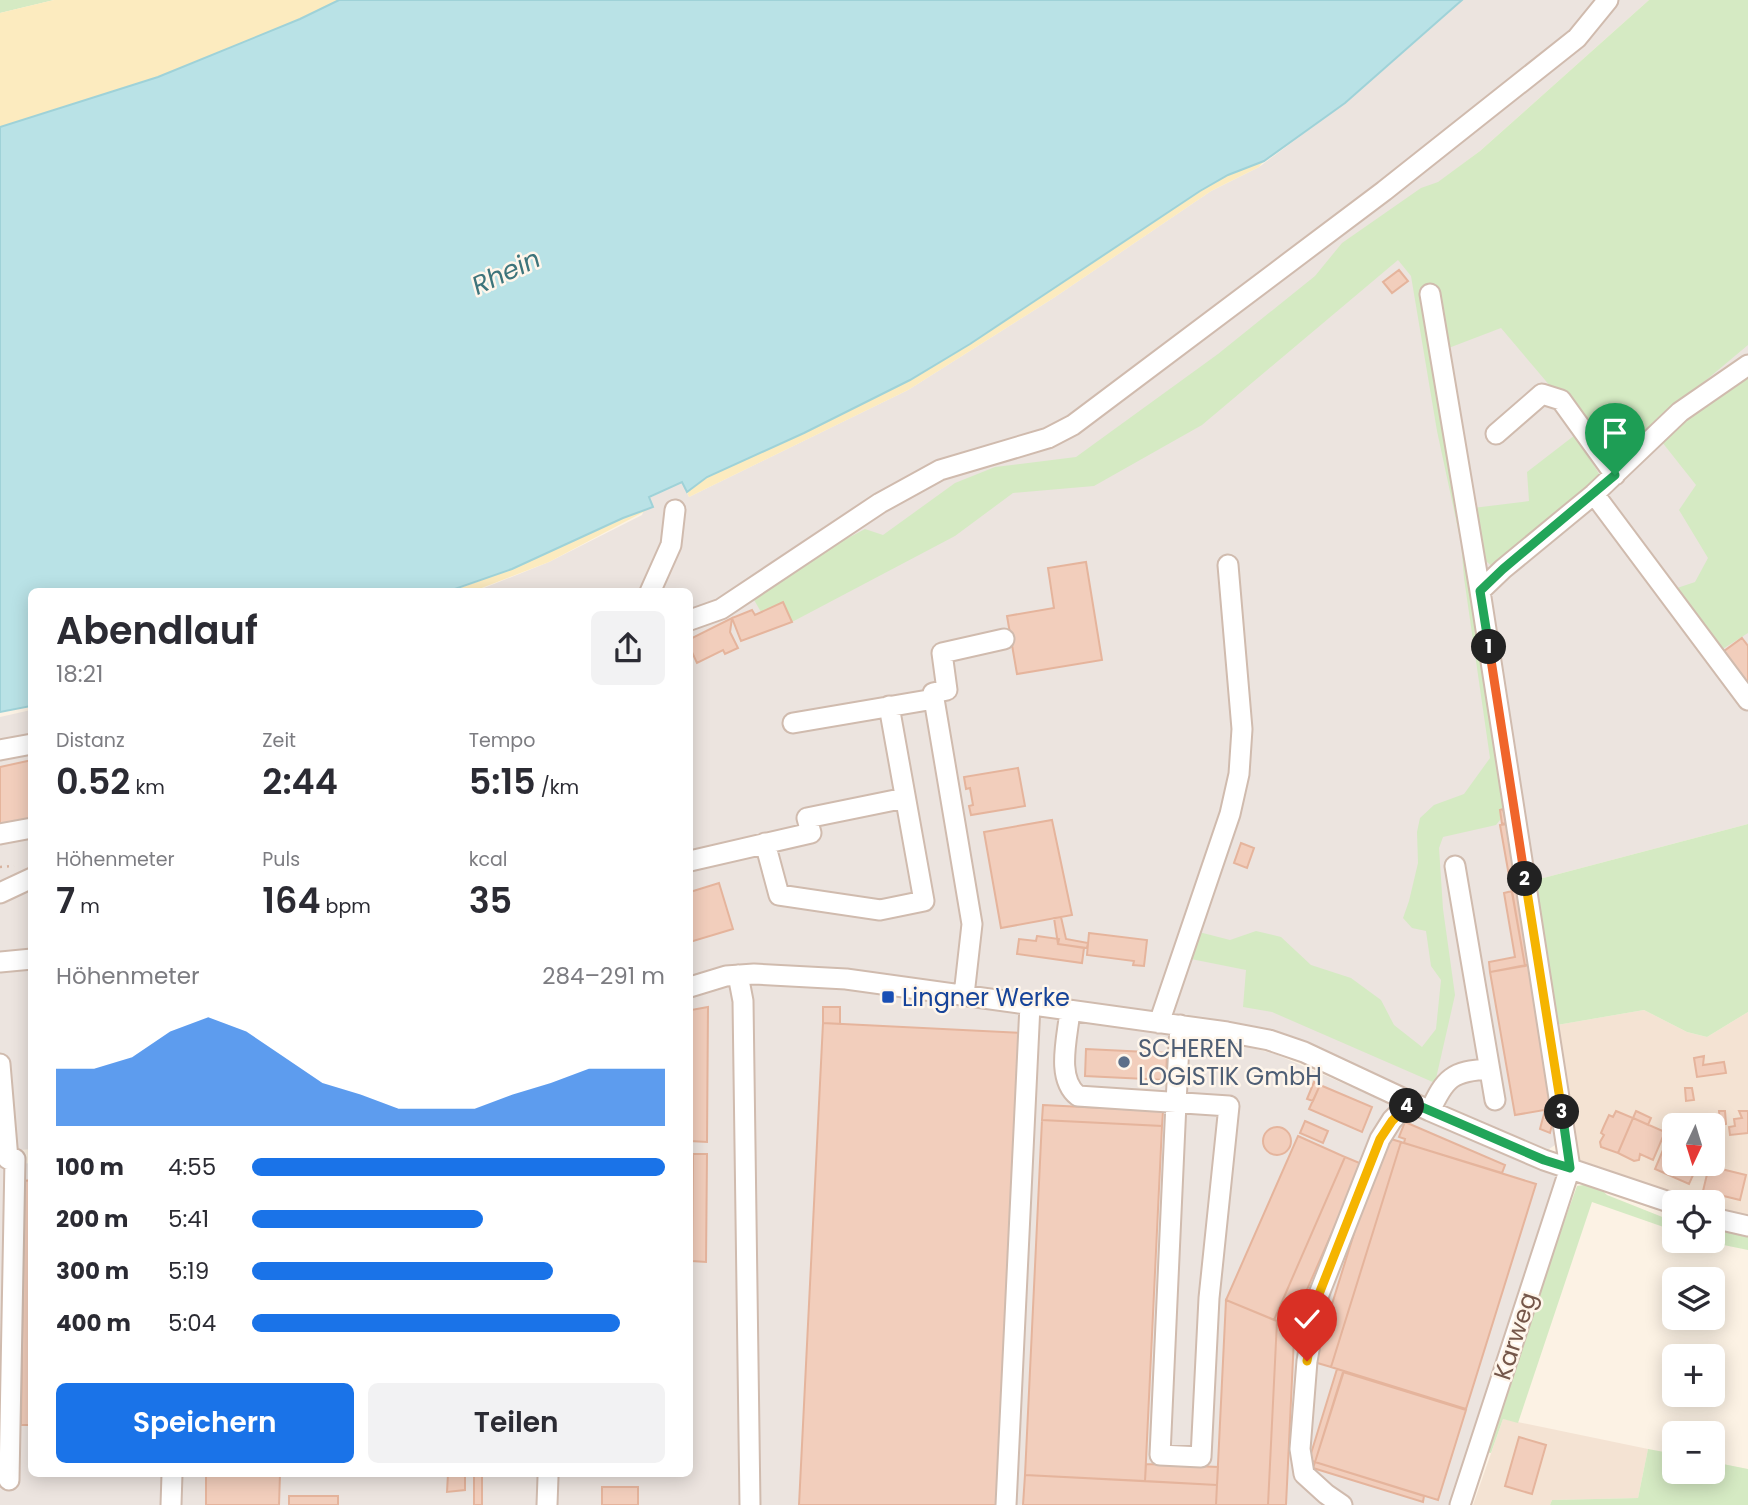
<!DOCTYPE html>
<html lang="de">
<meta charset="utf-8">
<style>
body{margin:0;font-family:Poppins,sans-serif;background:#f2f2f3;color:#2b2b33;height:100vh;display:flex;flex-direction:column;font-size:26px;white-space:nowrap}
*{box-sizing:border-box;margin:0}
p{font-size:23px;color:#7c7c81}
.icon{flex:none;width:38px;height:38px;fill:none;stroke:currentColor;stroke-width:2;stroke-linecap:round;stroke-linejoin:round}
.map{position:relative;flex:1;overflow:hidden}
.drawer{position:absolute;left:28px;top:588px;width:665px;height:889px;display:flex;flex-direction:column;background:#fff;border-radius:10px;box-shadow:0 4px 18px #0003}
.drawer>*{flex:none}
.needle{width:46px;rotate:184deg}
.controls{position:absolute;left:1662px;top:1113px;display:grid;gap:14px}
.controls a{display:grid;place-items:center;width:63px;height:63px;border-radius:10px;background:#fff;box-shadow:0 4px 18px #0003;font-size:35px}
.pin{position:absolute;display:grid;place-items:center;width:60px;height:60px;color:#fff;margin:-72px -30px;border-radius:50% 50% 50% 0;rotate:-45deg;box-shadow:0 0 7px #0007}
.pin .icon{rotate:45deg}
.km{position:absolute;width:35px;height:35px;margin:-18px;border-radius:50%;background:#222;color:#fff;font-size:19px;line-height:35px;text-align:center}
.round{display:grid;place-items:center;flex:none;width:74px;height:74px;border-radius:10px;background:#f2f2f3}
.headline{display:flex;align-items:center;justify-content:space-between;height:119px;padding:0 28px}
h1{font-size:38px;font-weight:600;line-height:52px}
.metrics{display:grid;grid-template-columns:repeat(3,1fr);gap:10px;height:119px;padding:7px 28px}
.metrics div{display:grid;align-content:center}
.metrics b{font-size:35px;font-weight:600}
.metrics small{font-size:19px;font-weight:400}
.metrics p{font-size:19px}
.chart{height:196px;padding:14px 28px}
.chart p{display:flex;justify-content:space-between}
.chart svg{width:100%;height:126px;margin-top:7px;fill:#1a73e8;opacity:.7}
.button{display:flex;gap:14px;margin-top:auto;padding:14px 28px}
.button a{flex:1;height:80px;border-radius:10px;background:#1a73e8;color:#fff;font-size:28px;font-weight:600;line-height:80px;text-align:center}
.button a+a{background:#f2f2f3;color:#2b2b33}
ul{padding:0 28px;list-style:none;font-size:23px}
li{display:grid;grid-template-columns:112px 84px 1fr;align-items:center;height:52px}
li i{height:18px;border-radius:9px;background:#1a73e8}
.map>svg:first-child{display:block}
.residential{fill:#f4e3d3;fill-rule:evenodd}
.industrial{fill:#ece4df}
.green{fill:#d5eac3}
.sand{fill:#fcebbf}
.water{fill:#b9e2e6;stroke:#9fd2d8;stroke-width:2}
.building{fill:#f2cebc;stroke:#e5b49c;stroke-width:2}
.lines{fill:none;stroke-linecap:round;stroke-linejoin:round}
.minor-casing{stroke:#d0bbae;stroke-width:23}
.path{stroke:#d7b29f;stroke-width:2.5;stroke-dasharray:2 5;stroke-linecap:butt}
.minor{stroke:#fff;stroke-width:19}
.split-1-casing{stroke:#fff;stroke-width:14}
.split-2-casing{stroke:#fff;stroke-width:14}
.split-3-casing{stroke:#fff;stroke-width:14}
.split-4-casing{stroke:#fff;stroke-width:14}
.split-5-casing{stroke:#fff;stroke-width:14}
.split-1{stroke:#22a559;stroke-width:9}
.split-2{stroke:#f0652b;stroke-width:9}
.split-3{stroke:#f5b400;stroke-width:9}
.split-4{stroke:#22a559;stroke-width:9}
.split-5{stroke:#f5b400;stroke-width:9}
.transit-dot{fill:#1a4fb4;stroke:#fff6eb;stroke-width:2.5}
.service-dot{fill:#5c6f8a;stroke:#fff6eb;stroke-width:2.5}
.labels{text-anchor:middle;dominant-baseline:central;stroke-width:5;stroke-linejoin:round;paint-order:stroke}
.transit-label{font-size:24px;fill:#164399;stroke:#fff6eb;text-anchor:start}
.service-label{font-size:24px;fill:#4e5e75;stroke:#fff6eb;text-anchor:start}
.street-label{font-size:24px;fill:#75574a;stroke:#fff6eb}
.water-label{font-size:26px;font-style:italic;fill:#3d747b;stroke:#fff6eb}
</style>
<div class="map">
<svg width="1748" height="1505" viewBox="0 0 1748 1505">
<rect width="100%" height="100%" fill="#fcf2e4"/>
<path class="residential" d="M1644,1010L1687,1032L1707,1037L1748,1012V1218L1713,1210V1202H1692L1574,1158L1557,1025ZM1675,1125H1713V1164H1675Z
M1503,1419L1648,1449L1638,1498L1552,1500L1550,1505H1473Z"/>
<path class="industrial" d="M1462,0H1649L1480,151L1439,182L1748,43V824L1532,881L1564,1139L1543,1153L1288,1041L804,968L690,979V592H474L549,562L642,515L649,498L682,482L689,497L908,390L1055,297L1211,191L1259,167L1345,103Z
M31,710V1149L0,1152V717Z
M729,982L852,986L1221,1040L1275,1054L1563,1178L1452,1505H181V1474H690V994Z
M31,1163L32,1474H164V1505H0V1166Z"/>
<path class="green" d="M0,0H54L0,13Z
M1649,0H1748V345L1612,459L1501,328L1446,349L1473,508L1529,501L1527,472L1575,435L1601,477L1494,568L1467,545L1511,793L1504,815L1496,825L1443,837L1439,848L1443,909L1455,995L1435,1083L1272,1012L1243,1007L1246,970L1191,959L1199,932L1230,940L1256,931L1281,937L1311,965L1351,978L1381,1000L1394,1025L1422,1047L1436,1029L1441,980L1431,966L1426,931L1412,928L1403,918L1409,901L1418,863L1417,832L1420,818L1434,805L1464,794L1490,758L1464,578L1461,543L1437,431L1411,276L1398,260L1202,425L1094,486L1013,493L955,536L792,622L783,603L761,612L753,598L831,547L865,529L883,535L955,483L995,467L1076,457L1218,354L1315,276L1342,243L1421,188L1438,182L1480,151Z
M1748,370V633L1718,652L1671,590L1695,582L1708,558L1679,510L1696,485L1658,437Z
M1748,824V1012L1707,1037L1687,1032L1644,1010L1557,1025L1532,881Z
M1590,1184H1596L1607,1195L1675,1222V1231L1592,1202L1518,1423L1503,1419L1491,1453L1481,1451L1577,1186Z
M1713,1228L1748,1237V1250L1704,1241H1713Z
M1648,1449L1675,1454V1472H1713V1462L1748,1469V1505H1550L1552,1500L1638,1498Z"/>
<path class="sand" d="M54,0H339L300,19L158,77L0,127V13Z
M1264,161L1259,167L1211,191L1055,297L908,390L689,497L687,492L707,477L804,433L910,380L970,344L1200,191L1227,175Z
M653,507L549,562L474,591L449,592L512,569L623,518Z"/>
<path class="water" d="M339,0H1462L1345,103L1264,161L1228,175L1200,191L970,344L910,380L804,433L707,477L687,492L682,482L649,497L653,507L623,518L512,569L449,591L32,592L31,706L0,712V127L158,77L300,19Z"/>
<path class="building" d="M1399,270L1408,281L1392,293L1383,282Z
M1086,562L1102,660L1017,674L1007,616L1054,608L1048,568Z
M783,602L792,622L741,641L732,618L752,610L755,615Z
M732,618L730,632L738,648L725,654L723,650L697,663L690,648V639Z
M1742,638L1748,646V691L1720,654Z
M32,760V819L0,826V767Z
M1018,768L1025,806L971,815L969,806L973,805L970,788L966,789L964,777Z
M1503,809L1506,823L1502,824L1500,810Z
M1052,820L1072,915L1001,928L984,832Z
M1508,824L1532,964L1525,966L1500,825Z
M1241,843L1254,848L1247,868L1234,863Z
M719,883L733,929L690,942V892Z
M1512,891L1525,966L1490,972L1489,962L1515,957L1504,893Z
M1061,917L1066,939L1088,943L1087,948L1058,944L1054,918Z
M1089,933L1147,940L1144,966L1133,965L1134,961L1087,955Z
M1037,936L1059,939L1058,944L1084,948L1082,963L1017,954L1019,939L1036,941Z
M1532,964L1556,1108L1515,1115L1490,972Z
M708,1007L707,1142L690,1141L691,1010Z
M823,1007H840V1024L823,1023Z
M823,1023L1021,1033L999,1505H799Z
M1086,1049L1167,1053L1166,1080L1085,1076Z
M1704,1056L1703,1065L1724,1062L1726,1073L1697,1077L1694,1058Z
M1314,1082L1320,1085L1313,1101L1307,1099Z
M1320,1085L1372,1107L1362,1132L1309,1109Z
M1685,1088H1692L1694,1100L1686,1101Z
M1043,1105L1163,1111L1162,1126L1042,1120Z
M1556,1108L1550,1133L1540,1129L1545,1110Z
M1616,1111L1633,1118L1618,1153L1601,1147L1600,1142L1604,1135L1601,1133L1604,1126L1609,1115L1613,1117Z
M1636,1111L1651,1118L1648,1125L1633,1118Z
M1719,1111H1725L1726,1124L1720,1125Z
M1739,1111H1748V1133L1730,1135L1729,1127L1735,1126L1734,1119L1742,1118Z
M1633,1118L1665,1132L1653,1160L1640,1154L1639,1160L1634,1161L1618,1153Z
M1042,1120L1162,1126L1145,1481L1025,1475Z
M1305,1121L1328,1131L1323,1143L1300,1133Z
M1405,1122L1505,1165L1502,1173L1404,1143L1405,1139L1399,1137Z
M1263 1141a14 14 0 1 1 28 0a14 14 0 1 1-28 0Z
M1298,1136L1345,1157L1274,1320L1226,1300Z
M1384,1137L1401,1142L1331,1367L1314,1362Z
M1401,1142L1536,1184L1466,1409L1331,1367Z
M1665,1145L1675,1150V1164H1698L1689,1184L1655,1169Z
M693,1154H707L706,1262L692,1261Z
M1345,1157L1362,1164L1295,1317L1286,1505H1268L1277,1321L1274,1320Z
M1709,1166L1746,1175L1740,1200L1703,1191Z
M32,1180V1425H21L24,1181Z
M1226,1300L1277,1321L1268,1505H1216Z
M1337,1369L1344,1371L1315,1462L1309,1460Z
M1343,1372L1466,1410L1438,1500L1315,1462Z
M1519,1437L1546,1445L1532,1494L1505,1486Z
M1315,1462L1424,1496L1423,1502L1313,1468Z
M1146,1464L1218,1467L1217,1485L1145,1481Z
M206,1474H280L279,1505H206Z
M448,1474H465V1490L447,1492Z
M474,1474H482V1505H474Z
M1025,1475L1217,1485L1216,1505H1023Z
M602,1487H638V1505H602Z
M289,1496H338V1505H289Z"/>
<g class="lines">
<defs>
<path id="minor" d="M1430,294L1480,591
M1496,434L1542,394L1561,400L1615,475
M1594,494L1748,700
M650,592L671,545L675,510
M690,620L721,609L880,503L940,470L1048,438L1073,425L1384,191L1577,38L1608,0
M793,723L934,699
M0,750L32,744
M0,834L32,828
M765,843L779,895L880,910L924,901L889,706
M690,861L811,833L807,818L905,798
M1455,866L1495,1100
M0,893L32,878
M0,962L32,959
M738,975L743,1001L750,1505
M690,987L726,976L754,974L846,979L1227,1032L1269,1040L1304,1052L1430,1111L1544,1160L1675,1204
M964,995L972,924L933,693L947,690L942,653L1004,639
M1070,1010C1068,1036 1055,1078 1078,1096L1229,1106L1209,1298L1201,1457L1160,1455L1176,1103L1180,1025
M1159,1023L1230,814L1239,774L1242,729L1228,565
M0,1064L8,1159
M1430,1111C1445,1078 1452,1071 1489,1069
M1713,1218L1748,1226
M9,1480L15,1159
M171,1505L172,1474
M547,1505L548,1477
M1006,1505L1030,1005
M1342,1505L1326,1494L1304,1474L1300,1449L1307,1361L1319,1294L1380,1139L1392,1120L1410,1102
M1460,1505L1570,1168L1480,591L1503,569L1594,494L1680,412L1748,365"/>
</defs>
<use href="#minor" class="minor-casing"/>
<path class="path" d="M0,867L14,866"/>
<use href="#minor" class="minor"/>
</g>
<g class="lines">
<defs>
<path id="split-1" d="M1489,647L1480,591L1503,569L1615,475"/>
<path id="split-2" d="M1489,647L1525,879"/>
<path id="split-3" d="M1525,879L1562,1112"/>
<path id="split-4" d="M1407,1106L1410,1102L1544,1160L1570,1168L1562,1112"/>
<path id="split-5" d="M1307,1361L1319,1294L1380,1139L1392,1121L1407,1106"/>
</defs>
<use href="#split-1" class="split-1-casing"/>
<use href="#split-2" class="split-2-casing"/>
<use href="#split-3" class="split-3-casing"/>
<use href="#split-4" class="split-4-casing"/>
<use href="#split-5" class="split-5-casing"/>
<use href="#split-1" class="split-1"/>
<use href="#split-2" class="split-2"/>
<use href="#split-3" class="split-3"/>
<use href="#split-4" class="split-4"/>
<use href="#split-5" class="split-5"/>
</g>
<rect class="transit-dot" x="881" y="990" width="14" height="14" rx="3.5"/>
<circle class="service-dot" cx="1124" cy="1062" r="7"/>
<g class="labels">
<g class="transit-label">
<text x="902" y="997">Lingner Werke</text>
</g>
<g class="service-label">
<text x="1138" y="1048">SCHEREN<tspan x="1138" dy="28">LOGISTIK GmbH</tspan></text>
</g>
<g class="street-label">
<text transform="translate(1515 1336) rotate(-72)">Karweg</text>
</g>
<g class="water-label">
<text transform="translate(506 272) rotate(-25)">Rhein</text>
</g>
</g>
</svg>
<div class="controls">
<a><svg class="needle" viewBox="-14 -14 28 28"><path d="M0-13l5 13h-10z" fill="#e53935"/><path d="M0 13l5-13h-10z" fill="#7c7c81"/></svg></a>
<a><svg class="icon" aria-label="locate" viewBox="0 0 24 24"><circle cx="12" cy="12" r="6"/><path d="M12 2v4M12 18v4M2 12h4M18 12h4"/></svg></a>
<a><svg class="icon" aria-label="layers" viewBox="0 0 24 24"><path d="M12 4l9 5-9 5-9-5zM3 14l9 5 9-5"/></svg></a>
<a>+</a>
<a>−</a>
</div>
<div class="pin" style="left:1615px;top:475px;background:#1e9e55"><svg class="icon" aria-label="arrive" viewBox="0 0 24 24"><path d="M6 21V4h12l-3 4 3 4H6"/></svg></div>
<div class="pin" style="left:1307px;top:1361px;background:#d93025"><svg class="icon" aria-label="check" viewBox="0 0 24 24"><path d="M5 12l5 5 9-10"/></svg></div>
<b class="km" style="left:1489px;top:647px">1</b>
<b class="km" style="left:1525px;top:879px">2</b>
<b class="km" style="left:1562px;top:1112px">3</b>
<b class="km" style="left:1407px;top:1106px">4</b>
<section class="drawer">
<div class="headline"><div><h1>Abendlauf</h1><p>18:21</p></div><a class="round"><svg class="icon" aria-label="share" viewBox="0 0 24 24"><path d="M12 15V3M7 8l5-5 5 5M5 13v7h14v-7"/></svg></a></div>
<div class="metrics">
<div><p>Distanz</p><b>0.52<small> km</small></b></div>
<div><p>Zeit</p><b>2:44</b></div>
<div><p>Tempo</p><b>5:15<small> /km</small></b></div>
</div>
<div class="metrics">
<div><p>Höhenmeter</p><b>7<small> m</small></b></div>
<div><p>Puls</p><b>164<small> bpm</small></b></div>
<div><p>kcal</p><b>35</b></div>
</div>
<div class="chart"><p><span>Höhenmeter</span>284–291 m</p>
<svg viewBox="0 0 160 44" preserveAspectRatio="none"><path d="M0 44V24L10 24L20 20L30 11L40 6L50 11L60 20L70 29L80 33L90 38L100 38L110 38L120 33L130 29L140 24L150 24L160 24V44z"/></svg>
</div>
<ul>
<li><b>100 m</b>4:55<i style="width:100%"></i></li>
<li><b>200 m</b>5:41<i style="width:56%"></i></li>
<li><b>300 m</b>5:19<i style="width:73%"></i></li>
<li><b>400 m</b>5:04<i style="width:89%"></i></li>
</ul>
<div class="button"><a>Speichern</a><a>Teilen</a></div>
</section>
</div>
